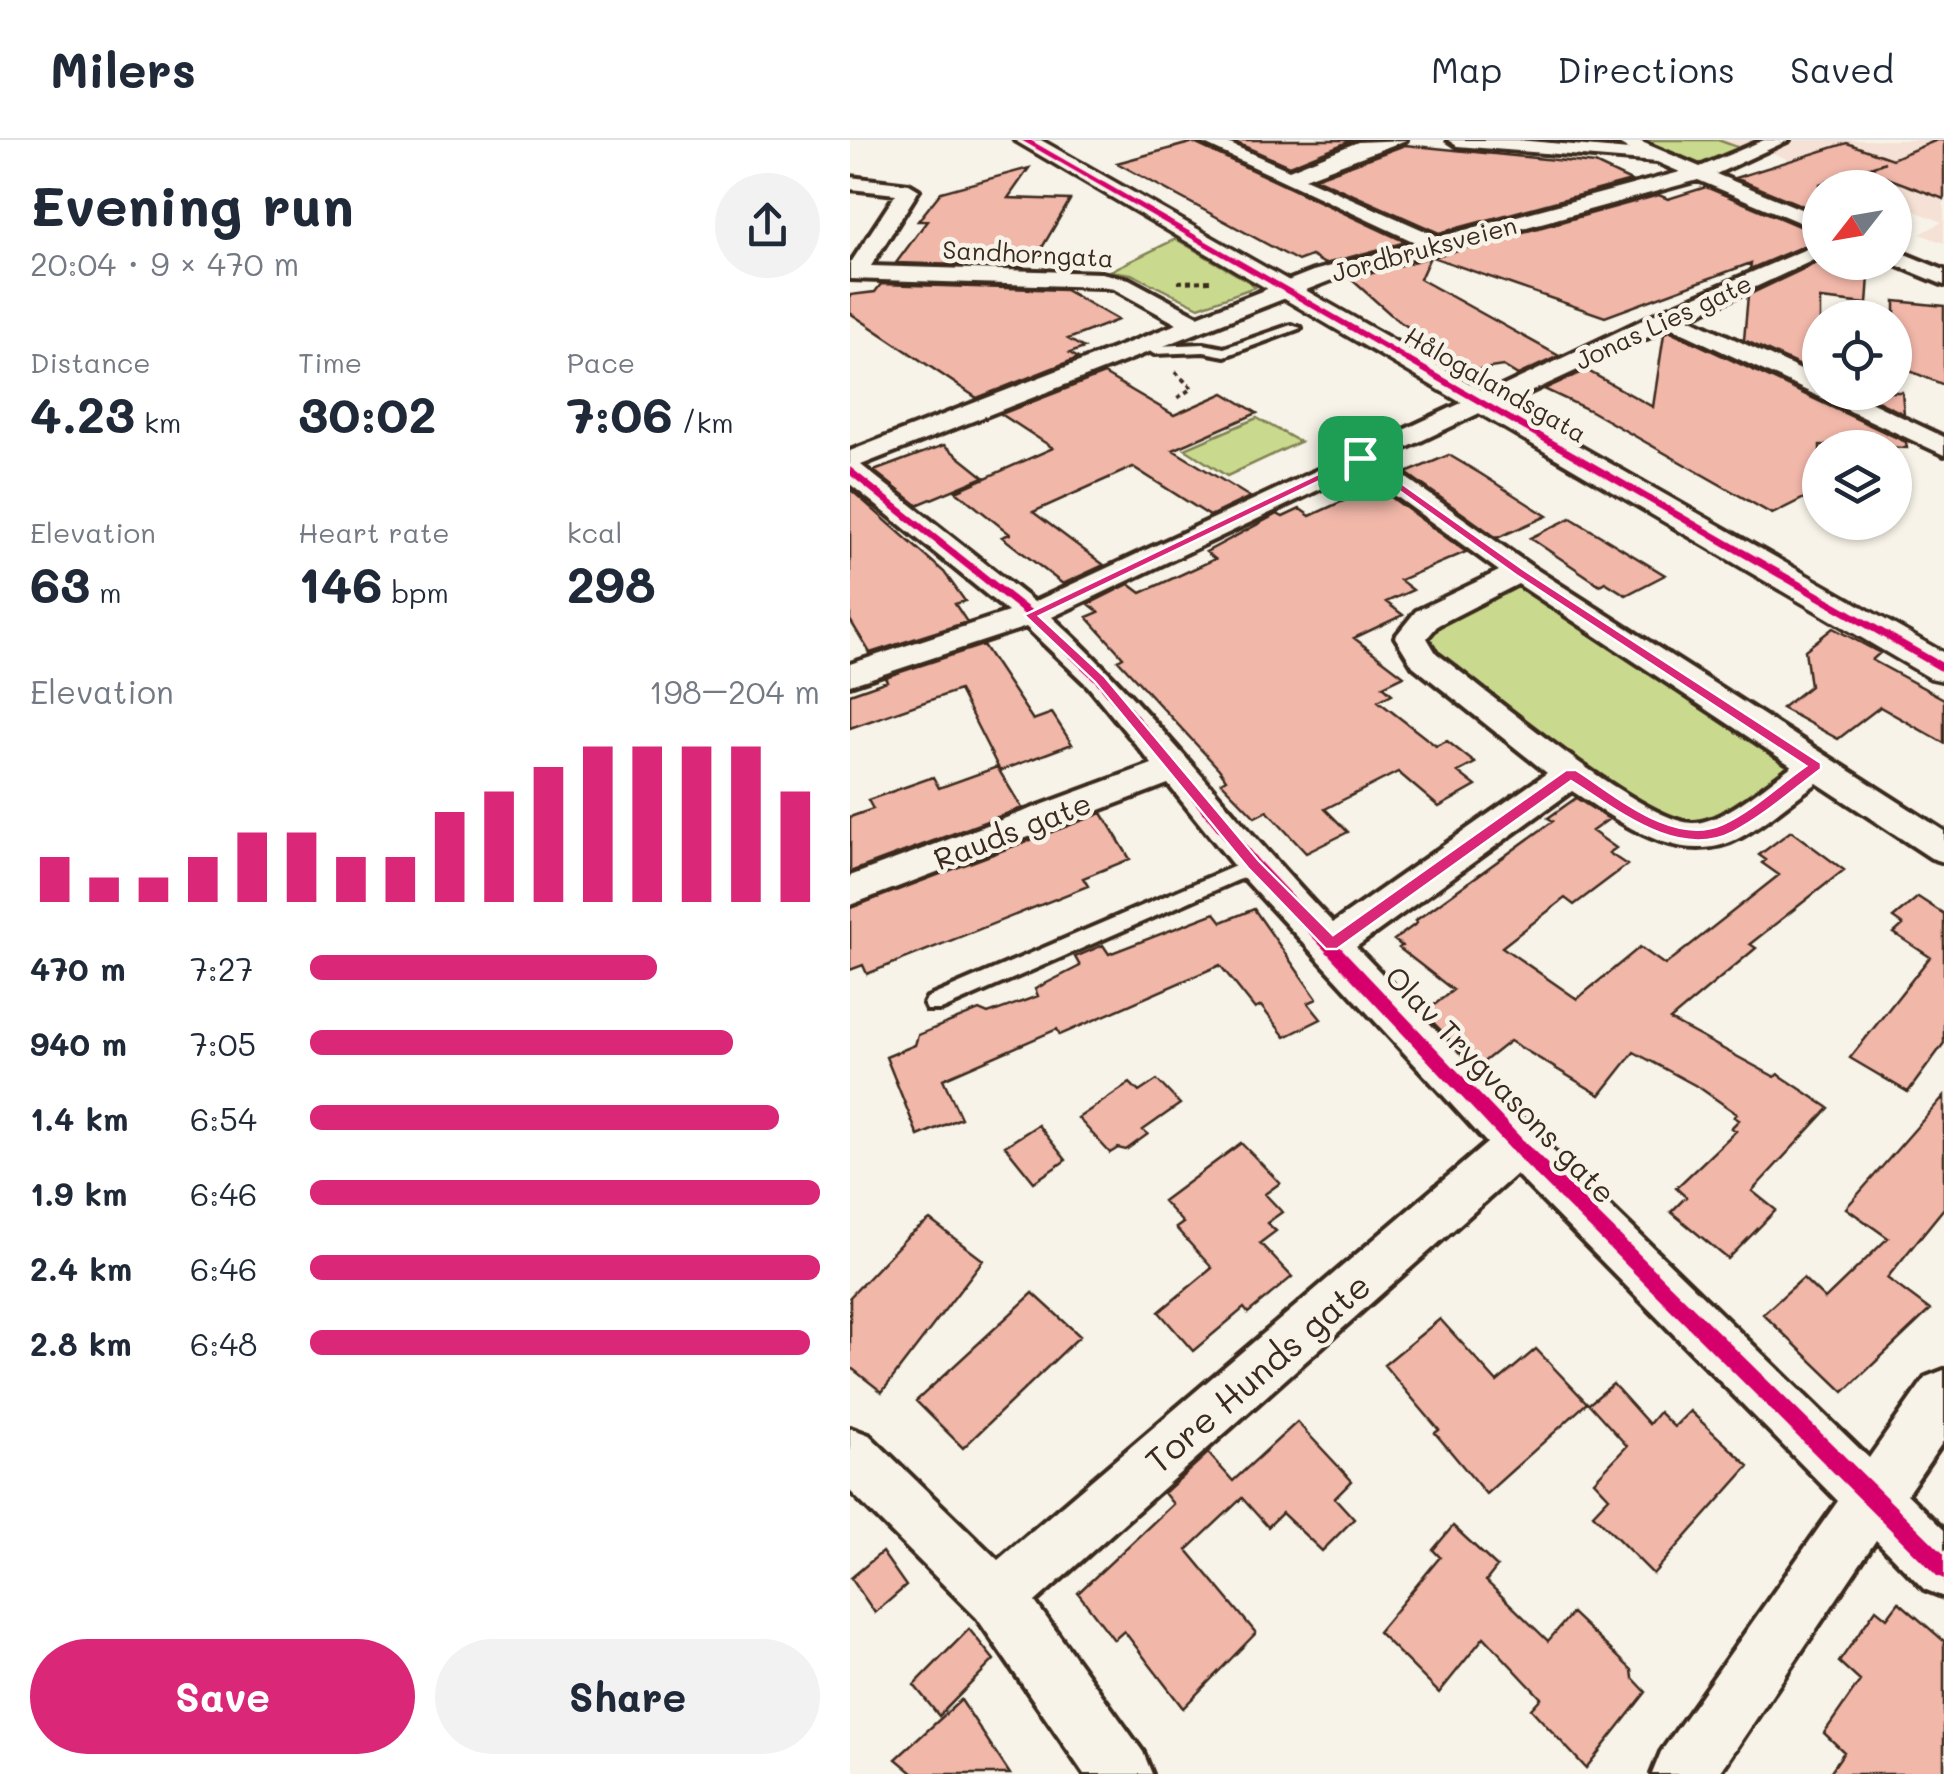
<!DOCTYPE html>
<meta charset="utf-8">
<style>
body{margin:0;font-family:Mali,sans-serif;background:#f2f2f3;color:#1f2937;height:100vh;display:flex;flex-direction:column;font-size:38px;white-space:nowrap}
*{box-sizing:border-box;margin:0}
p{font-size:32px;color:#747a83}
.icon{flex:none;width:55px;height:55px;fill:none;stroke:currentColor;stroke-width:2;stroke-linecap:round;stroke-linejoin:round}
.map{position:relative;flex:1;overflow:hidden}
.side{display:flex;flex-direction:column;background:#fff;width:850px}
.side>*{flex:none}
.needle{width:65px;rotate:239deg}
.buttons{position:absolute;left:952px;top:30px;display:grid;gap:20px}
.buttons a{display:grid;place-items:center;width:110px;height:110px;border-radius:50%;background:#fff;box-shadow:0 2px 8px #0004;font-size:50px}
.pin{position:absolute;display:grid;place-items:center;width:85px;height:85px;color:#fff;margin:-42px;border-radius:20px;box-shadow:0 5px 15px #0006}
.round{display:grid;place-items:center;flex:none;width:105px;height:105px;border-radius:52px;background:#f2f2f3}
.head{display:flex;align-items:center;justify-content:space-between;height:170px;padding:0 30px}
h1{font-size:55px;font-weight:700;line-height:75px}
.stats{display:grid;grid-template-columns:repeat(3,1fr);gap:15px;height:170px;padding:10px 30px}
.stats div{display:grid;align-content:center}
.stats b{font-size:50px;font-weight:700}
.stats small{font-size:28px;font-weight:400}
.stats p{font-size:28px}
.chart{height:280px;padding:20px 30px}
.chart p{display:flex;justify-content:space-between}
.chart svg{width:100%;height:180px;margin-top:10px;stroke:#db2777;stroke-width:6}
.primary-button{display:flex;gap:20px;margin-top:auto;padding:20px 30px}
.primary-button a{flex:1;height:115px;border-radius:60px;background:#db2777;color:#fff;font-size:40px;font-weight:700;line-height:115px;text-align:center}
.primary-button a+a{background:#f2f2f3;color:#1f2937}
ul{padding:0 30px;list-style:none;font-size:32px}
li{display:grid;grid-template-columns:160px 120px 1fr;align-items:center;height:75px}
li i{height:25px;border-radius:12px;background:#db2777}
header{display:flex;align-items:center;gap:60px;box-sizing:border-box;height:140px;padding:0 50px;background:#fff;border-bottom:2px solid #e0e1e3}
header strong{font-size:48px}
nav{display:flex;gap:55px;margin-inline-start:auto;font-size:35px}
main{display:flex;flex:1;min-height:0}
.map>svg:first-child{display:block}
.built{fill:#f5e1d5}
.green{fill:#c9da8e;stroke:#828256;stroke-width:2.5}
.building{fill:#f1b7a9;stroke:#3b2a1e;stroke-width:2.5}
.lines{fill:none;stroke-linecap:round;stroke-linejoin:round}
.service-casing{stroke:#3b2a1e;stroke-width:8}
.minor-casing{stroke:#3b2a1e;stroke-width:8}
.tertiary-casing{stroke:#3b2a1e;stroke-width:7}
.path{stroke:#3b2a1e;stroke-width:4;stroke-dasharray:5 4;stroke-linecap:butt}
.service{fill:#f7f3e8;fill-rule:evenodd}
.minor{fill:#f7f3e8;fill-rule:evenodd}
.tertiary{fill:#f7f3e8;fill-rule:evenodd}
.cycleway-casing{stroke:#f7f3e8;stroke-width:6}
.cycleway{fill:#d6006c;fill-rule:evenodd}
.route{fill:#db2777;stroke:#fff;stroke-width:2.5;fill-rule:evenodd}
.labels{text-anchor:middle;dominant-baseline:central;stroke-width:9;stroke-linejoin:round;paint-order:stroke}
.far-street-label{font-size:25px;fill:#3b2a1e;stroke:#f7f3e8}
.street-label{font-size:30px;fill:#3b2a1e;stroke:#f7f3e8}
.near-street-label{font-size:35px;fill:#3b2a1e;stroke:#f7f3e8}
</style>
<header>
<strong>Milers</strong>
<nav><a>Map</a><a>Directions</a><a>Saved</a></nav>
</header>
<main>
<section class="side">
<div class="head"><div><h1>Evening run</h1><p>20:04 · 9 × 470 m</p></div><a class="round"><svg class="icon" aria-label="share" viewBox="0 0 24 24"><path d="M12 15V3M7 8l5-5 5 5M5 13v7h14v-7"/></svg></a></div>
<div class="stats">
<div><p>Distance</p><b>4.23<small> km</small></b></div>
<div><p>Time</p><b>30:02</b></div>
<div><p>Pace</p><b>7:06<small> /km</small></b></div>
</div>
<div class="stats">
<div><p>Elevation</p><b>63<small> m</small></b></div>
<div><p>Heart rate</p><b>146<small> bpm</small></b></div>
<div><p>kcal</p><b>298</b></div>
</div>
<div class="chart"><p><span>Elevation</span>198–204 m</p>
<svg viewBox="0 0 160 44" preserveAspectRatio="none"><path d="M5 44V33M15 44V38M25 44V38M35 44V33M45 44V27M55 44V27M65 44V33M75 44V33M85 44V22M95 44V17M105 44V11M115 44V6M125 44V6M135 44V6M145 44V6M155 44V17"/></svg>
</div>
<ul>
<li><b>470 m</b>7:27<i style="width:68%"></i></li>
<li><b>940 m</b>7:05<i style="width:83%"></i></li>
<li><b>1.4 km</b>6:54<i style="width:92%"></i></li>
<li><b>1.9 km</b>6:46<i style="width:100%"></i></li>
<li><b>2.4 km</b>6:46<i style="width:100%"></i></li>
<li><b>2.8 km</b>6:48<i style="width:98%"></i></li>
</ul>
<div class="primary-button"><a>Save</a><a>Share</a></div>
</section>
<div class="map">
<svg width="1094" height="1634" viewBox="0 0 1094 1634">
<rect width="100%" height="100%" fill="#f7f3e8"/>
<filter id="ink" filterUnits="userSpaceOnUse"><feTurbulence type="fractalNoise" baseFrequency=".01" numOctaves="2"/><feDisplacementMap in="SourceGraphic" scale="20" xChannelSelector="R" yChannelSelector="G"/><feConvolveMatrix kernelMatrix="1 2 1 2 8 2 1 2 1" color-interpolation-filters="sRGB"/></filter>
<g filter="url(#ink)">
<path class="built" d="M771,0H1094V103L1070,94L1092,82L1045,63V48L1007,47L910,8L851,33Z"/>
<path class="green" d="M772,0H868L901,12L851,33Z
M326,99L401,143L405,147L349,167L281,134L260,131Z
M407,278L450,302L377,336L335,309Z
M670,432L966,626L876,689L803,685L574,519L577,478Z"/>
<path class="building" d="M380,0H503L439,26Z
M1087,0H1094V59L1016,30L1035,22L970,44V73L885,38L997,3L1042,19Z
M344,2V3L556,102L475,124L461,116L448,121L267,23Z
M555,5L745,24L781,41L589,93L465,38Z
M179,28L158,58L220,60L186,118H158L175,127L46,123L77,81H68L91,52Z
M856,47L970,95V99L900,129L901,123L755,177L582,117L809,55L818,59Z
M580,117L570,139L709,216L668,235L653,226L627,230L547,180L501,139Z
M970,121L1020,122L1017,164L970,159V235L894,200L898,155Z
M31,144L215,150L268,180L218,199L234,208L220,213L228,218L127,258L0,173V155L25,152Z
M1045,161L1094,166V245L1045,225Z
M820,191L1056,302L1057,308L970,305V350L922,374L739,270L694,249L736,230L803,267L814,194Z
M254,234L324,275L374,253L407,273L323,310L400,357L360,376L283,327L183,372L254,425L213,444L152,397L160,394L106,351L203,308L151,274Z
M1009,252H1052L1054,274Z
M94,305L134,337L67,365L24,331Z
M599,315L631,334L697,376L647,398L556,333Z
M526,346L616,412L550,440L563,450L536,462L553,475L504,498L554,536L533,546L542,554L528,561L586,606L597,601L625,623L608,632L626,646L589,667L548,632L475,669L498,692L456,713L417,671L405,677L371,642L376,639L369,629L268,520L273,517L237,477L249,472L239,464L279,444L291,453L365,419L356,412L427,374L433,377L450,369L460,376Z
M0,349L94,432L115,461L105,464L117,482L20,513L0,480Z
M721,378L815,435L776,455L755,442L750,445L680,398Z
M983,488L1030,513L1022,520L1094,559V603L1030,567L988,599L932,568L960,546L955,510Z
M133,505L183,580L202,573L222,604L150,631L109,550L0,588V554L37,541L35,537Z
M147,627L172,668L0,732V677L23,669L18,660L83,637L89,648Z
M726,658L759,679L742,691L766,708L759,713L777,725L724,765L715,758L652,807L727,859L790,807L815,825L929,735L912,723L916,720L909,715L941,691L994,730L900,804L906,808L820,880L925,937L928,934L979,968L902,1051L926,1070L878,1119L821,1072L836,1057L826,1048L886,991L881,988L889,980L884,977L887,974L850,948L784,912L750,955L660,901L631,924L607,907L574,873L603,850L549,808L552,806L544,800L567,783L565,781L703,681L698,678Z
M252,673L280,719L233,738L238,746L17,834L13,825L0,830V768Z
M1068,757L1094,774V903L1058,952L1000,918L1080,817L1044,793L1053,785L1043,778Z
M404,769L467,859L458,863L471,879L435,897L411,866L405,869L370,825L210,895L207,889L93,939L111,978L68,996L36,917L65,905L68,895L129,870L138,874L188,856L185,849L230,826L225,817L253,805L259,814L365,773L372,782Z
M307,940L330,964L293,990L298,994L276,1010L268,1008L260,1013L228,978L280,943L289,952Z
M1094,956V1068L1037,1138L1080,1170L994,1252L913,1174L953,1138L975,1159L1038,1098L996,1068Z
M188,985L216,1020L184,1042L155,1006Z
M391,1003L430,1043L415,1054L432,1072L417,1083L426,1091L410,1103L442,1137L398,1173L394,1168L343,1211L309,1172L362,1128L326,1088L333,1083L313,1061Z
M80,1080L133,1120L32,1252L0,1227V1157L57,1097Z
M183,1153L230,1196L113,1308L66,1261Z
M590,1179L647,1242L686,1209L737,1263L636,1354L585,1293L589,1290L534,1225Z
M763,1244L799,1284L809,1272L824,1287L840,1271L899,1326L803,1434L743,1374L759,1357L744,1341L777,1306L739,1264Z
M447,1282L502,1341L485,1358L504,1379L472,1411L432,1373L418,1387L392,1358L337,1410L406,1493L333,1568L274,1491L264,1500L228,1453L323,1364L314,1353L358,1313L383,1341Z
M603,1386L647,1427L636,1441L698,1501L722,1473L782,1530L783,1538L796,1552L736,1628L681,1569L691,1558L634,1497L589,1553L528,1492L590,1417L583,1410Z
M32,1412L56,1446L25,1473L1,1438Z
M1049,1462L1094,1501V1634H979L994,1612L974,1593L1010,1541L989,1522L1026,1469L1037,1478Z
M119,1489L144,1520L89,1576L64,1545Z
M111,1560L160,1634H64L46,1619Z"/>
<g class="lines">
<defs>
<path id="service" d="M441,185L451,188L375,216L354,212L304,214L287,203L293,199L306,206L354,204L374,208Z
M404,718L411,720L413,725L411,730L91,870H77L74,864L77,858Z"/>
<path id="minor" d="M346,0H371L439,30L508,2L556,0L455,38L589,97L830,32L807,22L607,6L598,0H668L779,10L762,0H787L850,27L914,0H939L866,34L970,77V91L848,40L479,141L11,325L184,462L620,259H638L642,264L638,269L531,320L681,426L1094,691V722L1081,718L967,643C942,660 918,682 891,697C832,730 770,682 722,651L506,807L683,991L1019,1318L1076,1237L1094,1230V1300L1057,1354L1094,1390V1457L1074,1449L1026,1400L869,1634H802L811,1612L988,1361L666,1034L185,1462L293,1612L302,1634H234L127,1478L0,1351V1288L19,1295L148,1420L637,1003L391,735L318,644L0,765V736L302,624L238,546L176,487L0,545V524L158,472L0,344V311L327,184L264,149L251,147L0,139V124L46,54L0,49V37L59,44L69,50L21,126L251,133L279,139L348,176L463,131L567,103ZM510,330L649,431L566,471L545,497L563,526L697,633L483,783C386,683 304,570 202,477ZM668,444L942,626C917,643 872,684 842,683C792,682 633,548 586,513L577,498L588,485Z
M970,103V117L839,178L970,239V252H999L1094,297V315L820,187L665,259H647L643,254L647,249L809,172Z
M1045,110L1094,130V145L1039,122H1045Z"/>
<path id="tertiary" d="M164,0H191L1094,513V541L1080,538Z"/>
</defs>
<use href="#service" class="service-casing"/>
<use href="#minor" class="minor-casing"/>
<use href="#tertiary" class="tertiary-casing"/>
<path class="path" d="M328,142L361,141
M325,232L342,248L326,259"/>
<use href="#service" class="service"/>
<use href="#minor" class="minor"/>
<use href="#tertiary" class="tertiary"/>
<defs>
<path id="cycleway" d="M171,0H180L1094,524V533Z
M0,327L185,473L254,536L409,721L673,1000L1094,1414V1439L1087,1436L661,1010L399,729L246,542L177,477L0,335Z"/>
</defs>
<use href="#cycleway" class="cycleway-casing"/>
<use href="#cycleway" class="cycleway"/>
</g>
</g>
<path class="route" d="M510,314L674,430L971,623V629C943,650 914,676 883,692C827,721 766,669 721,641L487,809H476L398,728L245,542L174,475ZM509,322L666,435L956,626C930,644 902,671 873,684C823,707 766,655 726,630H716L483,795L409,721L254,536L189,476Z"/>
<g class="labels">
<g class="far-street-label">
<text transform="translate(574 108) rotate(-15)">Jordbruksveien</text>
<text transform="translate(178 113) rotate(3)">Sandhorngata</text>
<text transform="translate(813 181) rotate(-25)">Jonas Lies gate</text>
<text transform="translate(646 244) rotate(30)">Hålogalandsgata</text>
</g>
<g class="street-label">
<text transform="translate(162 690) rotate(-21)">Rauds gate</text>
<text transform="translate(651 944) rotate(46)">Olav Trygvasons gate</text>
</g>
<g class="near-street-label">
<text transform="translate(407 1232) rotate(-41)">Tore Hunds gate</text>
</g>
</g>
</svg>
<div class="buttons">
<a><svg class="needle" viewBox="-14 -14 28 28"><path d="M0-13l5 13h-10z" fill="#e53935"/><path d="M0 13l5-13h-10z" fill="#747a83"/></svg></a>
<a><svg class="icon" aria-label="locate" viewBox="0 0 24 24"><circle cx="12" cy="12" r="6"/><path d="M12 2v4M12 18v4M2 12h4M18 12h4"/></svg></a>
<a><svg class="icon" aria-label="layers" viewBox="0 0 24 24"><path d="M12 4l9 5-9 5-9-5zM3 14l9 5 9-5"/></svg></a>
</div>
<div class="pin" style="left:510px;top:318px;background:#1e9e55"><svg class="icon" aria-label="arrive" viewBox="0 0 24 24"><path d="M6 21V4h12l-3 4 3 4H6"/></svg></div>
</div>
</main>
